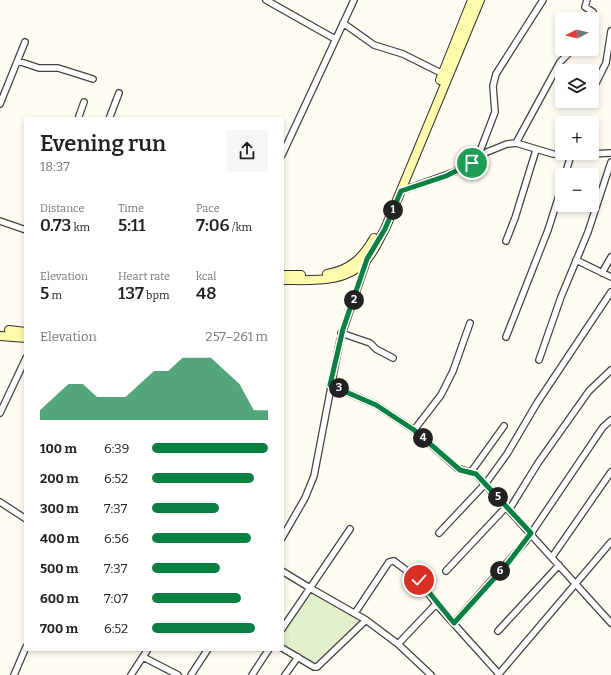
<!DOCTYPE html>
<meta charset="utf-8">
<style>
body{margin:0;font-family:Bitter,serif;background:#f6f6f6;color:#222;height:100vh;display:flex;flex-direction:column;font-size:15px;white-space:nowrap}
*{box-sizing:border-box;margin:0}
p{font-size:13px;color:#767676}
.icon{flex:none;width:22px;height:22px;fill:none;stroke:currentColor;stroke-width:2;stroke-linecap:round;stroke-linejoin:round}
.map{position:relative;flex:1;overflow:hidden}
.details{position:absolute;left:24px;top:117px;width:260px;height:534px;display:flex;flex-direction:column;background:#fff;border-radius:4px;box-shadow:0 2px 6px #0003}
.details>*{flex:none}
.needle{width:26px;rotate:263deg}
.fabs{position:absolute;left:555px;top:12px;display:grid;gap:8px}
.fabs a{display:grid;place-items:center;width:44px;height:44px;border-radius:4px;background:#fff;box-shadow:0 2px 6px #0003;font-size:20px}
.pin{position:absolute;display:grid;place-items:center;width:34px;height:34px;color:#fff;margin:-17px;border:2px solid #fff;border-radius:50%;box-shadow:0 1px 4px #0007}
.km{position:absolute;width:20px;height:20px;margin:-10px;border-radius:50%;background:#222;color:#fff;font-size:11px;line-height:20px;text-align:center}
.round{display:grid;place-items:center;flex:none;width:42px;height:42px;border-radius:4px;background:#f6f6f6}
.summary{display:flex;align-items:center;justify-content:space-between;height:68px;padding:0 16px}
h1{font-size:22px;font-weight:600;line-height:30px}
.figures{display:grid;grid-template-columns:repeat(3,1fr);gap:6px;height:68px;padding:4px 16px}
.figures div{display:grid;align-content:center}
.figures b{font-size:17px;font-weight:600}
.figures small{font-size:11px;font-weight:400}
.figures p{font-size:11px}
.chart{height:112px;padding:8px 16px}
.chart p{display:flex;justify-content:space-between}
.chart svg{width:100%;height:72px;margin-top:4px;fill:#0b8043;opacity:.7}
ul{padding:0 16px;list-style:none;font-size:13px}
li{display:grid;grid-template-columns:64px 48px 1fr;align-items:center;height:30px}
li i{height:10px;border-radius:5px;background:#0b8043}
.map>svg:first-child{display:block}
.pitch{fill:#e2f1cc}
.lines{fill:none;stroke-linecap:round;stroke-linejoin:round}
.minor-casing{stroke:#424242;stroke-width:8}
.secondary-casing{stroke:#313131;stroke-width:10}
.minor{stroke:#fff;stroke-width:5.5}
.secondary{stroke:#fffbac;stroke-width:8}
.route-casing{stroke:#fff;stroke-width:8}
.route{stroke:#0b8043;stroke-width:5}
</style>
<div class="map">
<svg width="611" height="675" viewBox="0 0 611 675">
<rect width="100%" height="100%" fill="#fffdf1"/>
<path class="pitch" d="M311,590L364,620L315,666L282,647V632Z"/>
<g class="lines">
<defs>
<path id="minor" d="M266,0L335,39
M587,0L585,7L593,12L591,19
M343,23L374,45L403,54L443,74
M18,61L39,68H58L93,79
M594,87L606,63L611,31
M0,104L25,42
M78,119L84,102
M109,119L119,93
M516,143L560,62L573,49
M282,155L354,0
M477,159L495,112L493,86L496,74L543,0
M565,175L571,155
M401,191L454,172L487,152L507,144L516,143L553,154L571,155L611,153
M0,221L26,230
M506,241L515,218L536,150
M576,260L611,277
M602,273L611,257
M341,333L370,343L376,349L393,358
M506,337L548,230L562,186
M539,360L561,297L588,232L611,162
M330,385L376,405L414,430L457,468L476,474L611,623
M0,413L26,358
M414,430L441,395L453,371L470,323
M471,472L504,426
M0,502L26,519
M509,510L538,463L589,391L611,370
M439,533L486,483L507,454L537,403L611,292
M282,538L305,498L314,476L340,340L367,261
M552,557L611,472
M282,571L310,588L282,629
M446,571L506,507
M355,613L389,562L394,561L419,580L436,604L499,674
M366,620L398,644L431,675
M454,623L526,541L603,427L611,420
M498,631L559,565
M398,644L436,604
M282,648L314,667H317L366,620L310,588L350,529
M143,657L178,675
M14,675L26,647
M131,675L148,649
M191,675L208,649
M252,675L269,649
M285,675L298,657
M498,675L611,542"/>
<path id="secondary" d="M440,80L472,0
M327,274C350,270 363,258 374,238
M282,275H301
M282,280C312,280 347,284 368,258C375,250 379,239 385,229L480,0
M9,330L26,332
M0,336L26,338"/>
</defs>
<use href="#minor" class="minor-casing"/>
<use href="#secondary" class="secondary-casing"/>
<use href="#minor" class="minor"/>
<use href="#secondary" class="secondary"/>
</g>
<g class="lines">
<defs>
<path id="route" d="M419,580L454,623L508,563L531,533L476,474L460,470L414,430L376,405L330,385L343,329L367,259L385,229L401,191L446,176L472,163"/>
</defs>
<use href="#route" class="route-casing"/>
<use href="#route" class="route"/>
</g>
</svg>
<div class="fabs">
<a><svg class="needle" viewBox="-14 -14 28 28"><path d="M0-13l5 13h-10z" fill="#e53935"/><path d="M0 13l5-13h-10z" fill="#767676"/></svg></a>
<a><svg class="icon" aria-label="layers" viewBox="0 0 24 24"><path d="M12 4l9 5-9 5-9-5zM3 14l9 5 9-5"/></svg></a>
<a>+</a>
<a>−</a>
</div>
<div class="pin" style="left:472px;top:163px;background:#1e9e55"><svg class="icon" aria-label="arrive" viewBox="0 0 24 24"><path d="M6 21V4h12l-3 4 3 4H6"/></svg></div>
<div class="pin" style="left:419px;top:580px;background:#d93025"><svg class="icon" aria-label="check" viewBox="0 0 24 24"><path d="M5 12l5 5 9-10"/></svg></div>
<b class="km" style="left:393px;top:210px">1</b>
<b class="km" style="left:354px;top:300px">2</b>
<b class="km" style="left:339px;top:388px">3</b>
<b class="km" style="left:423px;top:438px">4</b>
<b class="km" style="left:498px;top:497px">5</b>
<b class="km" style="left:500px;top:571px">6</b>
<section class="details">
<div class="summary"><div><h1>Evening run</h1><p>18:37</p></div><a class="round"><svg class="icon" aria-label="share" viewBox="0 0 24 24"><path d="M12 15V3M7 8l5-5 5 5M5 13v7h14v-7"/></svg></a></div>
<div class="figures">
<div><p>Distance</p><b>0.73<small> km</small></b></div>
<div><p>Time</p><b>5:11</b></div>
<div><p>Pace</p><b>7:06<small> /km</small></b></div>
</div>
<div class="figures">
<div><p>Elevation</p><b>5<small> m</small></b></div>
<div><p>Heart rate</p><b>137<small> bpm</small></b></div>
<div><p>kcal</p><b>48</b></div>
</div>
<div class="chart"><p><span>Elevation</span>257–261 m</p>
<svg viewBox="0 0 160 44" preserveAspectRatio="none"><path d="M0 44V38L10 30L20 22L30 22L40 30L50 30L60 30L70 22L80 14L90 14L100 6L110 6L120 6L130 14L140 22L150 38L160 38V44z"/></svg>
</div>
<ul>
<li><b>100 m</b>6:39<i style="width:100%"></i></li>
<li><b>200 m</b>6:52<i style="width:88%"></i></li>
<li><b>300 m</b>7:37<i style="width:58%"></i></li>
<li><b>400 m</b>6:56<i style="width:85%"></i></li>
<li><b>500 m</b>7:37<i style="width:59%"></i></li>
<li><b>600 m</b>7:07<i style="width:77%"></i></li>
<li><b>700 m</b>6:52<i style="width:89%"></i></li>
</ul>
</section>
</div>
